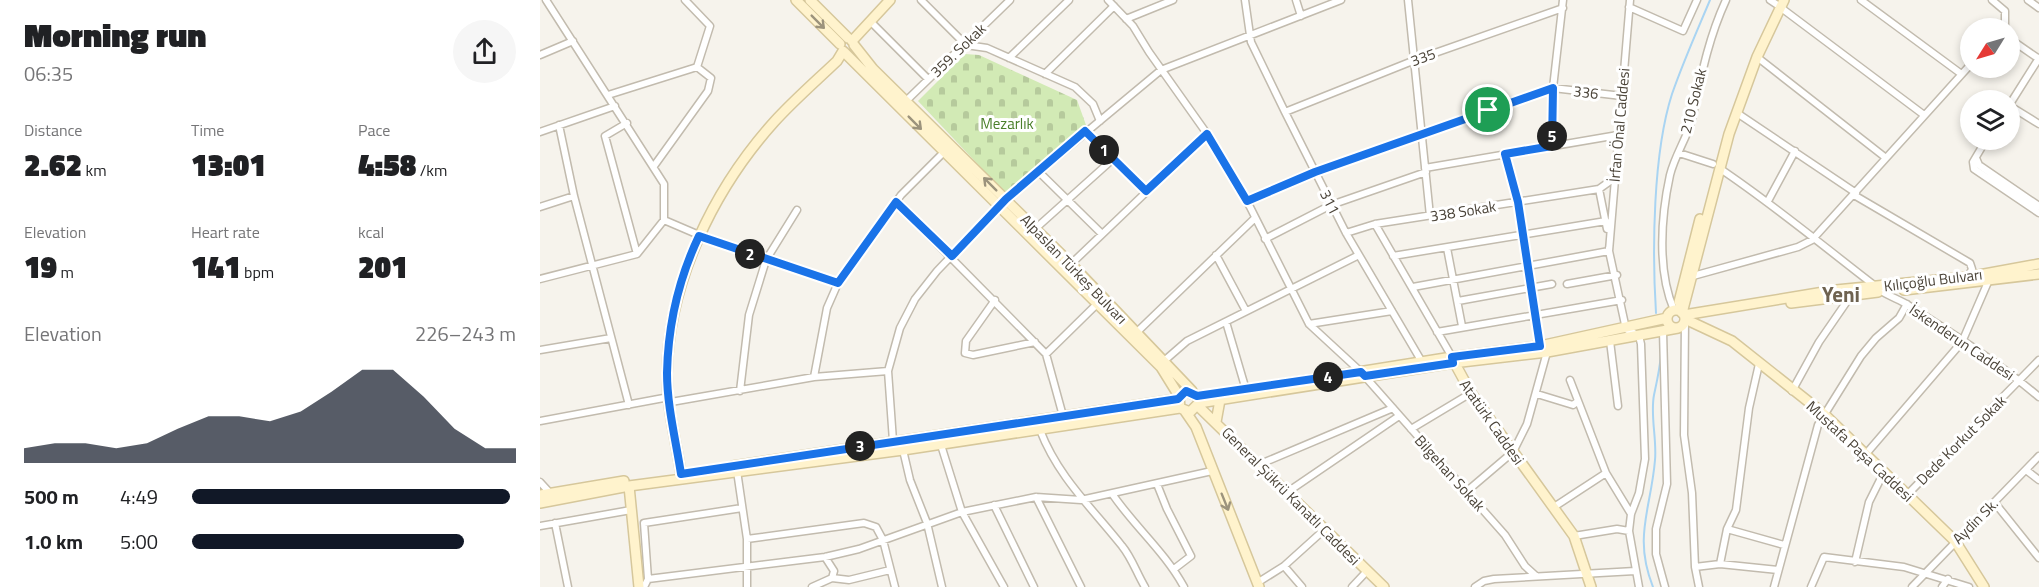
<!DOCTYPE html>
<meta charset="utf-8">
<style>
body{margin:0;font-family:"Titillium Web",sans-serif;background:#f6f6f6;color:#202124;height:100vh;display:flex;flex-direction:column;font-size:22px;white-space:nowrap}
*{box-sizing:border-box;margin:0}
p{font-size:20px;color:#757577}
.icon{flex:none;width:33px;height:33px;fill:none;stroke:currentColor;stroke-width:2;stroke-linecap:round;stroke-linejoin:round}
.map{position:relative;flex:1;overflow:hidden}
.drawer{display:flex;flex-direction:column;background:#fff;width:540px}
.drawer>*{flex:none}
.needle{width:39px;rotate:233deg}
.controls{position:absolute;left:1420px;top:18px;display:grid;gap:12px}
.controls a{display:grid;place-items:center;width:60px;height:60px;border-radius:50%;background:#fff;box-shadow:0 3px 9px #0003;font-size:30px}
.pin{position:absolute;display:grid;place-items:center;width:51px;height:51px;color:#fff;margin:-26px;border:3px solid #fff;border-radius:50%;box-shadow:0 2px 6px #0007}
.km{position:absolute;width:30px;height:30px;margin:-15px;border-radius:50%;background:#222;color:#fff;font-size:16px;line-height:30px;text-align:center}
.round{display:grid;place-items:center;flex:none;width:63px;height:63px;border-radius:32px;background:#f6f6f6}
.head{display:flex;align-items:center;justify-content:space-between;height:102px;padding:0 24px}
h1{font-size:33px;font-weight:800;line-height:45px}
.metrics{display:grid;grid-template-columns:repeat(3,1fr);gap:9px;height:102px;padding:6px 24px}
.metrics div{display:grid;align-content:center}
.metrics b{font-size:30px;font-weight:800}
.metrics small{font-size:16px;font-weight:400}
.metrics p{font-size:16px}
.chart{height:168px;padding:12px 24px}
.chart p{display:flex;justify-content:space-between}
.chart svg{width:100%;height:108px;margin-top:6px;fill:#111827;opacity:.7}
ul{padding:0 24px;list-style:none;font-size:20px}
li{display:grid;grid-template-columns:96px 72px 1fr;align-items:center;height:45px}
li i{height:15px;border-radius:8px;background:#111827}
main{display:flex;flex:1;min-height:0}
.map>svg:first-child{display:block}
.cemetery{fill:url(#cemetery-stones)}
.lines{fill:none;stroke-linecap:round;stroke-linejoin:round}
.stream{stroke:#a9d4f2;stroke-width:2}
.street-casing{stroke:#c2bbae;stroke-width:9}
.secondary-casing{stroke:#d6c79b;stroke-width:12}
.street{stroke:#fff;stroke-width:6}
.secondary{stroke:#fff3cd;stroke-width:9}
.oneway{stroke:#9c937c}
.route-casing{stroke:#fff;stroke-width:12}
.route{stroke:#1a73e8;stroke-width:8}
.labels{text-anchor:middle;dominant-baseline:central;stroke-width:6;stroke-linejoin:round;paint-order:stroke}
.street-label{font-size:15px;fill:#4b4439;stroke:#fff}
.park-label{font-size:15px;fill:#4a7f2a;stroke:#fff}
.district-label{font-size:21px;font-weight:bold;fill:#6e6250;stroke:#fff}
</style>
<main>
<section class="drawer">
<div class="head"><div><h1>Morning run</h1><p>06:35</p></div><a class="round"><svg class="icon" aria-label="share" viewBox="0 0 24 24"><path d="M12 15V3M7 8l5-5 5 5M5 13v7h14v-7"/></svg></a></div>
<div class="metrics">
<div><p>Distance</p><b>2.62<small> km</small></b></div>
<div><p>Time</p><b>13:01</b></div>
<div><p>Pace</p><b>4:58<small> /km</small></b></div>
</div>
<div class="metrics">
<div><p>Elevation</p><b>19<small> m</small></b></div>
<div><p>Heart rate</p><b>141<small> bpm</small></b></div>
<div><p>kcal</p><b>201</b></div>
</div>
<div class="chart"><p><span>Elevation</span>226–243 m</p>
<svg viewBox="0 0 160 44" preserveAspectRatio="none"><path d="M0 44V38L10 36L20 36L30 38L40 36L50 30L60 25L70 25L80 27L90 23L100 15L110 6L120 6L130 17L140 30L150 38L160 38V44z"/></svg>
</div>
<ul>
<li><b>500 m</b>4:49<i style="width:98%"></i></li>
<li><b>1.0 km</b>5:00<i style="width:84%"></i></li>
</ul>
</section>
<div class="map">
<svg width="1499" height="587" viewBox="0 0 1499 587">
<defs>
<pattern id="cemetery-stones" width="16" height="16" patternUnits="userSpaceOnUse" patternTransform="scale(1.5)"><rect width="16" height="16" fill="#d2eab5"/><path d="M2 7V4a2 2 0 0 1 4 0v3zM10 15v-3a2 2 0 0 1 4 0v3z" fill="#b6ca9c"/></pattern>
</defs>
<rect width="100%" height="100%" fill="#f6f3ec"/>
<path class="cemetery" d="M425,54L439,55L537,100L546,125L465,193L378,101Z"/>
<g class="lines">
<path class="stream" d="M1116,313C1112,250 1113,153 1132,94C1143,62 1157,31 1170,0
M1113,587C1093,537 1111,509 1115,460C1117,439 1110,415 1114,395C1117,381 1120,368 1121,354"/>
<defs>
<path id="street" d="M6,0L124,184V220L159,235L298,283
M145,0L170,26L157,67
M381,0L426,45L447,48L535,87L553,104L560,121
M568,0L593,26L609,52L670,138L707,201L769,324L821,372L965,535L985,566L996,576
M705,0L711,42L745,112L806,233L882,362
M756,0L761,16
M868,0L890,216
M1090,0L1069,251L1086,329L1099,336L1101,344L1105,459L1099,493L1091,514L1089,531L1099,587
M1230,0L1236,4
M1321,0L1420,73
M1452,0L1465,11V28
M1488,0L1499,8
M1089,7L1143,31L1157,0
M1240,7L1384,115
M586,19L633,0
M330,21L388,79
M1470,39L1499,59
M0,55L33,41
M1217,57L1346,158
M469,58L529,0
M505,74L574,6
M68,95L157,67L171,78L168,91L114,166
M366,101L470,0
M1470,104L1499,58
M1470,106L1499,124
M745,112L875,60L1023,8
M1197,113L1316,193
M87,123L65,136L97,254
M19,125L34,196L89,405
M545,131L606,191
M0,132L75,106
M1446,140L1433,162L1434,169L1499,213
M1012,146L1013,88L1023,0
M1139,153L1173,164
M1436,158L1439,165L1499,206
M885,168L1078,135
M1179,168C1236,206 1289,251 1343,292C1351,297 1360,300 1368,305C1412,333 1459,363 1499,397
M498,171L562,234
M1059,189L1067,229
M1314,195L1430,263L1432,269L1428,277
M707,201L775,172L1013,88L1082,96
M1228,201L1255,151
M356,202L506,354
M0,207L34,196
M835,224L912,357
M495,229L573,159
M806,233L835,224L1059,189L1073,179
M725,239L791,205L886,172
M907,248L922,326
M676,255L706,311
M853,256L1066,221
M531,264L667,134
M1153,276L1258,247L1272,240L1431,64
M0,279L97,254L124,220
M1027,284L1077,275
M873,287L1069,251V248
M455,300L426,341L425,353L433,355L495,342
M918,301L1012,284
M1134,310C1117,271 1121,216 1130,175C1135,155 1147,138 1152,119C1161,77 1168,39 1186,0
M1145,319L1144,435L1152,493L1155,567L1159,587
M686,322L706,390
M769,324L852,311
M1123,331L1127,484L1116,529V554L1125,587
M897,332L1082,300
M596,333L715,218
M1070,341L1078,406
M0,350L71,338
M624,361L647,341L819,255
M274,377L287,308L298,283L361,195L404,152
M1030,380L1066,473L1091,514
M200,391L209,315L226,260L257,210
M1252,391L1279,342L1310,297
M997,394L1033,405L1037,402
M131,402L274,377L348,371
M523,416L506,354L557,304
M0,421L129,397
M871,429L931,393
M500,430C518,477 552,508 582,546C592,558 597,574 605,587
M353,441L348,371L360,328L375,299L397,271L466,199L621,70L801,0
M401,445L422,512L464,587
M363,450L370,480L387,523L402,587
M1325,455L1422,342L1448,282
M718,465L853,408
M1486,470L1499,480
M197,471L207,539V587
M0,482L11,494
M617,484L627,509L651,556L634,569
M926,492L973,452L987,424L1007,352L1000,346L978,202L965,154
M746,493L859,416
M573,495C595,527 625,552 644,587
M1367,495L1499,360
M496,497L541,587
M1455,503L1499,558
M454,505L494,587
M1014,507L1066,473
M15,523L28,587
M0,526L91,510
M1187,529L1244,545
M1034,536L1077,529L1089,531
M207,539L324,523L336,527L343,540L355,587
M285,557L294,571L292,578
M1315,562L1329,502L1344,472
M1180,564L1187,529L1196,510L1209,408L1219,364
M744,566L762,587
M1155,567L1180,564L1238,570
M108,579L104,523L202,508
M717,583L744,566L785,529
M104,587L108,579L285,557L319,549L422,512L496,497L541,500L672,471
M272,587L292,578L309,580L350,570
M812,587L827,571
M935,587L944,581L954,579L1095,571
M1234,587L1278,425L1321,356L1336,338L1359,318L1367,304
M1271,587L1284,557L1364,567L1429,587
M1372,587L1499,456
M1402,587L1408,579"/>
<path id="secondary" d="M256,0L300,44
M270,0L308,38
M312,41L350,0
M314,45L333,69L531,264L652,391
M304,52L621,367L639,396
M1364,290L1499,274
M1139,302L1160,219
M1251,303L1338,292
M1127 319a9 9 0 1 1 18 0a9 9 0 1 1-18 0Z
M1142,313L1189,134L1217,57L1244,0
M1144,315L1296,290L1428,277L1499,264
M1127,318L1000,346L912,357L680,394L657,396L646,391L639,396L640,408L650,412L659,403L913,363L1007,352L1138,328
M1145,319L1192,341L1284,414L1415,541L1444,587
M913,360L931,393L1034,536L1051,587
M658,406L844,587
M645,411L656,427L719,587
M676,422L680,400
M193,466L638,399
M141,474C136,441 127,407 127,374C128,282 174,189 234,122C254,100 276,81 297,61L303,51
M89,486L99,587
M0,495L84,481
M0,503L89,486L363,450L640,408"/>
</defs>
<use href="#street" class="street-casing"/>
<use href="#secondary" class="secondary-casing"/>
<use href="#street" class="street"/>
<use href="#secondary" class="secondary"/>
</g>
<defs><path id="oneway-shaft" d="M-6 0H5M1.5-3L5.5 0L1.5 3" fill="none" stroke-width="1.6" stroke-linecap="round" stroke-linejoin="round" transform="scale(1.5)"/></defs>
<g class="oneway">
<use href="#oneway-shaft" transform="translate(278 22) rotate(45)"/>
<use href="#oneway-shaft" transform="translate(375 123) rotate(45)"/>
<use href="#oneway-shaft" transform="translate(450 184) rotate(-135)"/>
<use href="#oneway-shaft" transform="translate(685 502) rotate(68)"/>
</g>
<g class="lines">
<defs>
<path id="route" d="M1013,88L1012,146L965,154L978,202L1000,346L912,357L913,363L825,376L821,372L657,396L646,391L638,399L141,474C136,441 127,406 127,373C128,326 139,278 159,236L298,283L356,202L412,256L466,199L545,131L606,191L667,134L707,201L775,172Z"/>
</defs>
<use href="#route" class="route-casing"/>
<use href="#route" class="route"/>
</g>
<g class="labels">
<g class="street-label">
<text transform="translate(418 50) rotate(-44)">359. Sokak</text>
<text transform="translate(883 57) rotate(-20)">335</text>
<text transform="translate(1046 92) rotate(7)">336</text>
<text transform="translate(1153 101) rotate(-76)">210 Sokak</text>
<text transform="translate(1079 125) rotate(-85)">İrfan Önal Caddesi</text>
<text transform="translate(790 202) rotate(63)">311</text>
<text transform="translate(923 211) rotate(-9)">338 Sokak</text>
<text transform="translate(534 269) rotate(46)">Alpaslan Türkeş Bulvarı</text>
<text transform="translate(1393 280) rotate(-7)">Kılıçoğlu Bulvarı</text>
<text transform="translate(1422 342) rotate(34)">İskenderun Caddesi</text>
<text transform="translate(952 422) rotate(55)">Atatürk Caddesi</text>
<text transform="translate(1421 440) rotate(-45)">Dede Korkut Sokak</text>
<text transform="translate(1320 451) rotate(43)">Mustafa Paşa Caddesi</text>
<text transform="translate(910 473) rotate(48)">Bilgehan Sokak</text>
<text transform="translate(751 496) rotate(45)">General Şükrü Kanatlı Caddesi</text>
<text transform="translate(1435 521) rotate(-45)">Aydin Sk.</text>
</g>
<g class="park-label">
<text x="467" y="123">Mezarlık</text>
</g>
<g class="district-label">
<text x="1301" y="294">Yeni</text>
</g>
</g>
</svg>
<div class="controls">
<a><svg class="needle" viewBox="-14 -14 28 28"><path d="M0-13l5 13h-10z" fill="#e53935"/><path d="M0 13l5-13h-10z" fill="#757577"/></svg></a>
<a><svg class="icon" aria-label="layers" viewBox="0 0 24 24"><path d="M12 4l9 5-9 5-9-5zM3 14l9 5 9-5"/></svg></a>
</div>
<div class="pin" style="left:948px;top:110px;background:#1e9e55"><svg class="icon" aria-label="arrive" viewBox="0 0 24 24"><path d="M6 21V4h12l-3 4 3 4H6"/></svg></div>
<b class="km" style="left:564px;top:150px">1</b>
<b class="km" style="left:210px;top:254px">2</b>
<b class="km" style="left:320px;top:446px">3</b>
<b class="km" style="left:788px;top:377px">4</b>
<b class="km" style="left:1012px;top:136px">5</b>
</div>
</main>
